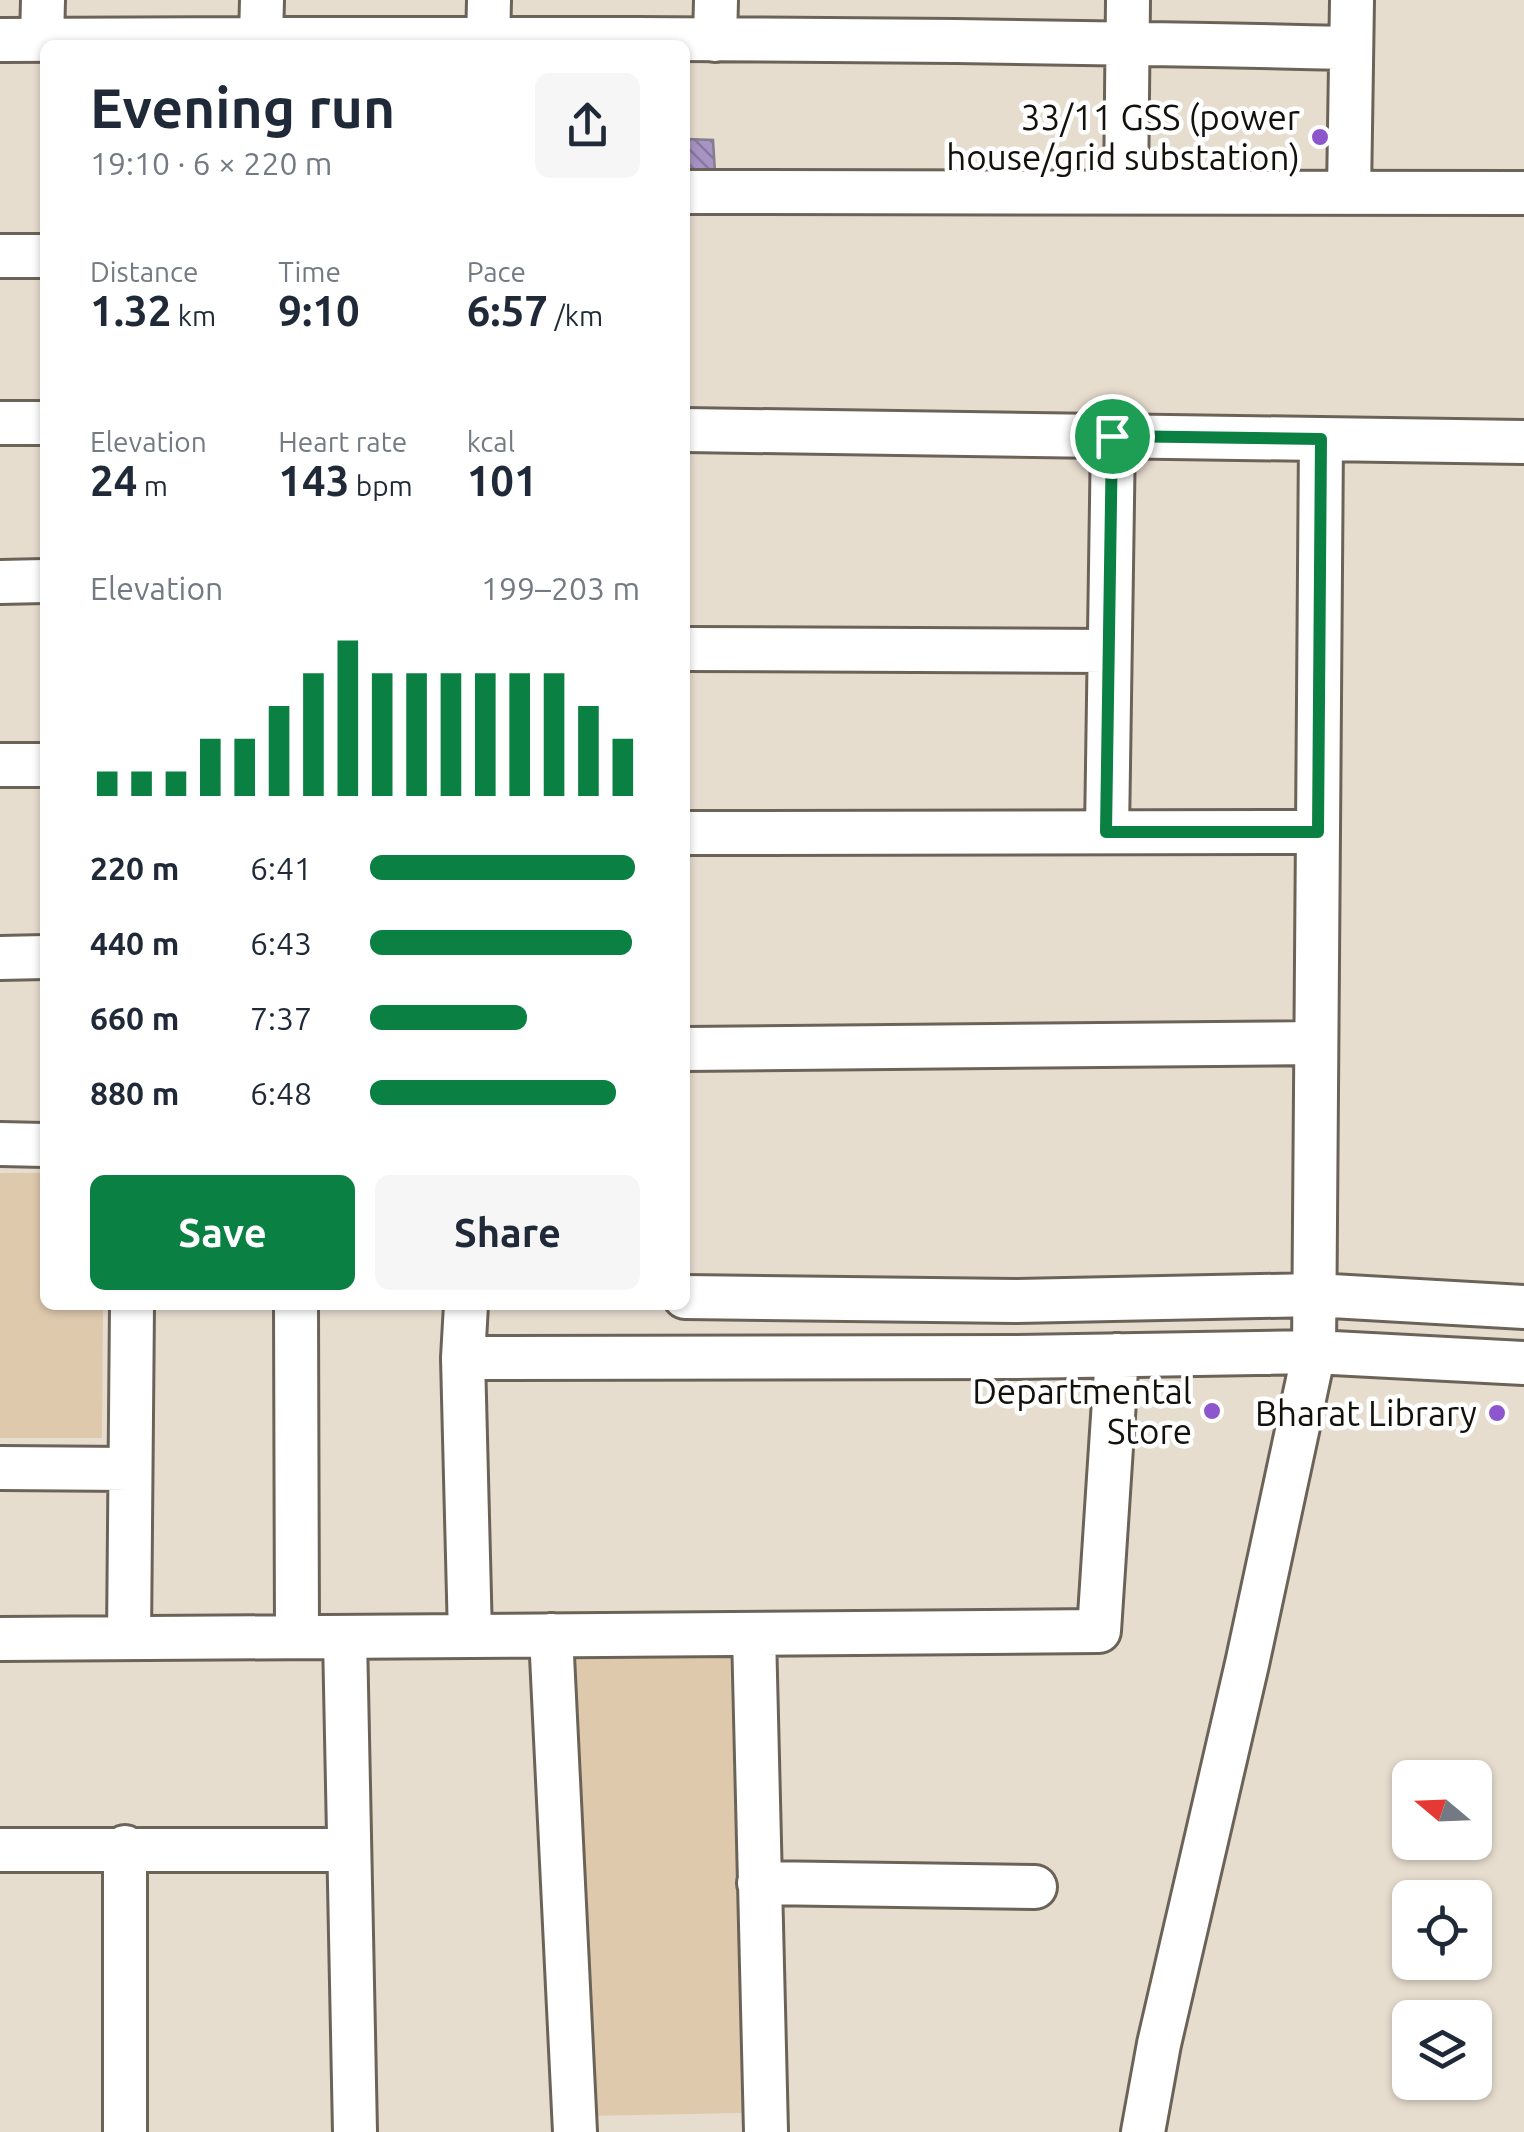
<!DOCTYPE html>
<meta charset="utf-8">
<style>
body{margin:0;font-family:Ubuntu,sans-serif;background:#f6f6f7;color:#1f2937;height:100vh;display:flex;flex-direction:column;font-size:38px;white-space:nowrap}
*{box-sizing:border-box;margin:0}
p{font-size:32px;color:#747a83}
.icon{flex:none;width:55px;height:55px;fill:none;stroke:currentColor;stroke-width:2;stroke-linecap:round;stroke-linejoin:round}
.map{position:relative;flex:1;overflow:hidden}
.sheet{position:absolute;left:40px;top:40px;width:650px;height:1270px;display:flex;flex-direction:column;background:#fff;border-radius:15px;box-shadow:0 2px 8px #0004}
.sheet>*{flex:none}
.needle{width:65px;rotate:289deg}
.buttons{position:absolute;left:1392px;top:1760px;display:grid;gap:20px}
.buttons a{display:grid;place-items:center;width:100px;height:100px;border-radius:15px;background:#fff;box-shadow:0 2px 8px #0004;font-size:50px}
.pin{position:absolute;display:grid;place-items:center;width:85px;height:85px;color:#fff;margin:-42px;border:5px solid #fff;border-radius:50%;box-shadow:0 2px 10px #0007}
.round{display:grid;place-items:center;flex:none;width:105px;height:105px;border-radius:15px;background:#f6f6f7}
.overview{display:flex;align-items:center;justify-content:space-between;height:170px;padding:0 50px}
h1{font-size:55px;font-weight:700;line-height:75px}
.metrics{display:grid;grid-template-columns:repeat(3,1fr);gap:15px;height:170px;padding:10px 50px}
.metrics div{display:grid;align-content:center}
.metrics b{font-size:42px;font-weight:700}
.metrics small{font-size:28px;font-weight:400}
.metrics p{font-size:28px}
.chart{height:280px;padding:20px 50px}
.chart p{display:flex;justify-content:space-between}
.chart svg{width:100%;height:180px;margin-top:10px;stroke:#0b8043;stroke-width:6}
.primary-button{display:flex;gap:20px;margin-top:auto;padding:20px 50px}
.primary-button a{flex:1;height:115px;border-radius:15px;background:#0b8043;color:#fff;font-size:40px;font-weight:700;line-height:115px;text-align:center}
.primary-button a+a{background:#f6f6f7;color:#1f2937}
ul{padding:0 50px;list-style:none;font-size:32px}
li{display:grid;grid-template-columns:160px 120px 1fr;align-items:center;height:75px}
li i{height:25px;border-radius:12px;background:#0b8043}
.map>svg:first-child{display:block}
.park{fill:#dec9ad}
.building{fill:url(#building-back-hatch);stroke:#837e8c;stroke-width:2.5}
.lines{fill:none;stroke-linecap:round;stroke-linejoin:round}
.minor-casing{stroke:#6c6358;stroke-width:48}
.minor{stroke:#fff;stroke-width:42}
.route-casing{stroke:#fff;stroke-width:20}
.route{stroke:#0b8043;stroke-width:12}
.poi-dot{fill:#8e56cd;stroke:#fff;stroke-width:4}
.labels{text-anchor:middle;dominant-baseline:central;stroke-width:9;stroke-linejoin:round;paint-order:stroke}
.poi-label{font-size:35px;fill:#14110c;stroke:#fff;text-anchor:end}
</style>
<div class="map">
<svg width="1524" height="2132" viewBox="0 0 1524 2132">
<defs>
<pattern id="building-back-hatch" width="6" height="6" patternUnits="userSpaceOnUse" patternTransform="scale(2.5)"><rect width="6" height="6" fill="#a894c4"/><path d="M-1 5l2 2M0 0l6 6M5-1l2 2" fill="none" stroke="#88779e"/></pattern>
</defs>
<rect width="100%" height="100%" fill="#e7ddcf"/>
<path class="park" d="M0,1173H45V1305H103L102,1438H0Z
M568,1651L730,1657L744,2113L584,2116Z"/>
<path class="building" d="M685,139L713,140L715,173H685Z"/>
<g class="lines">
<defs>
<path id="minor" d="M42,39L43,0
M261,39L262,0
M0,40C450,38 901,37 1351,48
M715,40L716,0
M488,45L489,0
M685,192L1524,193
M1126,192L1128,0
M1349,193L1352,0
M0,256H45
M0,423H45
M685,430L1524,442
M0,582L45,581
M685,649L1109,651
M0,765H45
M1107,832L1113,436
M685,833L1318,832
M0,958L45,957
M685,1049L1316,1043
M0,1144L45,1145
M685,1297L1016,1301L1314,1295L1524,1307
M296,1305L297,1637
M463,1358L1017,1357L1314,1352L1524,1363
M0,1468L130,1469
M754,1634L766,2132
M551,1635L575,2132
M470,1636L1099,1631L1117,1355
M345,1637L355,2132
M129,1638L132,1305
M0,1639L470,1636L463,1358L466,1305
M125,1847V2132
M0,1850H349
M759,1883L1035,1887
M1143,2132L1159,2044L1247,1664L1314,1352L1321,439"/>
</defs>
<use href="#minor" class="minor-casing"/>
<use href="#minor" class="minor"/>
</g>
<g class="lines">
<defs>
<path id="route" d="M1112,436L1321,439L1318,832H1106Z"/>
</defs>
<use href="#route" class="route-casing"/>
<use href="#route" class="route"/>
</g>
<g class="poi-dot">
<circle cx="1320" cy="137" r="10"/>
<circle cx="1212" cy="1411" r="10"/>
<circle cx="1497" cy="1413" r="10"/>
</g>
<g class="labels">
<g class="poi-label">
<text x="1300" y="117">33/11 GSS (power<tspan x="1300" dy="40">house/grid substation)</tspan></text>
<text x="1192" y="1391">Departmental<tspan x="1192" dy="40">Store</tspan></text>
<text x="1477" y="1413">Bharat Library</text>
</g>
</g>
</svg>
<div class="buttons">
<a><svg class="needle" viewBox="-14 -14 28 28"><path d="M0-13l5 13h-10z" fill="#e53935"/><path d="M0 13l5-13h-10z" fill="#747a83"/></svg></a>
<a><svg class="icon" aria-label="locate" viewBox="0 0 24 24"><circle cx="12" cy="12" r="6"/><path d="M12 2v4M12 18v4M2 12h4M18 12h4"/></svg></a>
<a><svg class="icon" aria-label="layers" viewBox="0 0 24 24"><path d="M12 4l9 5-9 5-9-5zM3 14l9 5 9-5"/></svg></a>
</div>
<div class="pin" style="left:1112px;top:436px;background:#1e9e55"><svg class="icon" aria-label="arrive" viewBox="0 0 24 24"><path d="M6 21V4h12l-3 4 3 4H6"/></svg></div>
<section class="sheet">
<div class="overview"><div><h1>Evening run</h1><p>19:10 · 6 × 220 m</p></div><a class="round"><svg class="icon" aria-label="share" viewBox="0 0 24 24"><path d="M12 15V3M7 8l5-5 5 5M5 13v7h14v-7"/></svg></a></div>
<div class="metrics">
<div><p>Distance</p><b>1.32<small> km</small></b></div>
<div><p>Time</p><b>9:10</b></div>
<div><p>Pace</p><b>6:57<small> /km</small></b></div>
</div>
<div class="metrics">
<div><p>Elevation</p><b>24<small> m</small></b></div>
<div><p>Heart rate</p><b>143<small> bpm</small></b></div>
<div><p>kcal</p><b>101</b></div>
</div>
<div class="chart"><p><span>Elevation</span>199–203 m</p>
<svg viewBox="0 0 160 44" preserveAspectRatio="none"><path d="M5 44V38M15 44V38M25 44V38M35 44V30M45 44V30M55 44V22M65 44V14M75 44V6M85 44V14M95 44V14M105 44V14M115 44V14M125 44V14M135 44V14M145 44V22M155 44V30"/></svg>
</div>
<ul>
<li><b>220 m</b>6:41<i style="width:98%"></i></li>
<li><b>440 m</b>6:43<i style="width:97%"></i></li>
<li><b>660 m</b>7:37<i style="width:58%"></i></li>
<li><b>880 m</b>6:48<i style="width:91%"></i></li>
</ul>
<div class="primary-button"><a>Save</a><a>Share</a></div>
</section>
</div>
